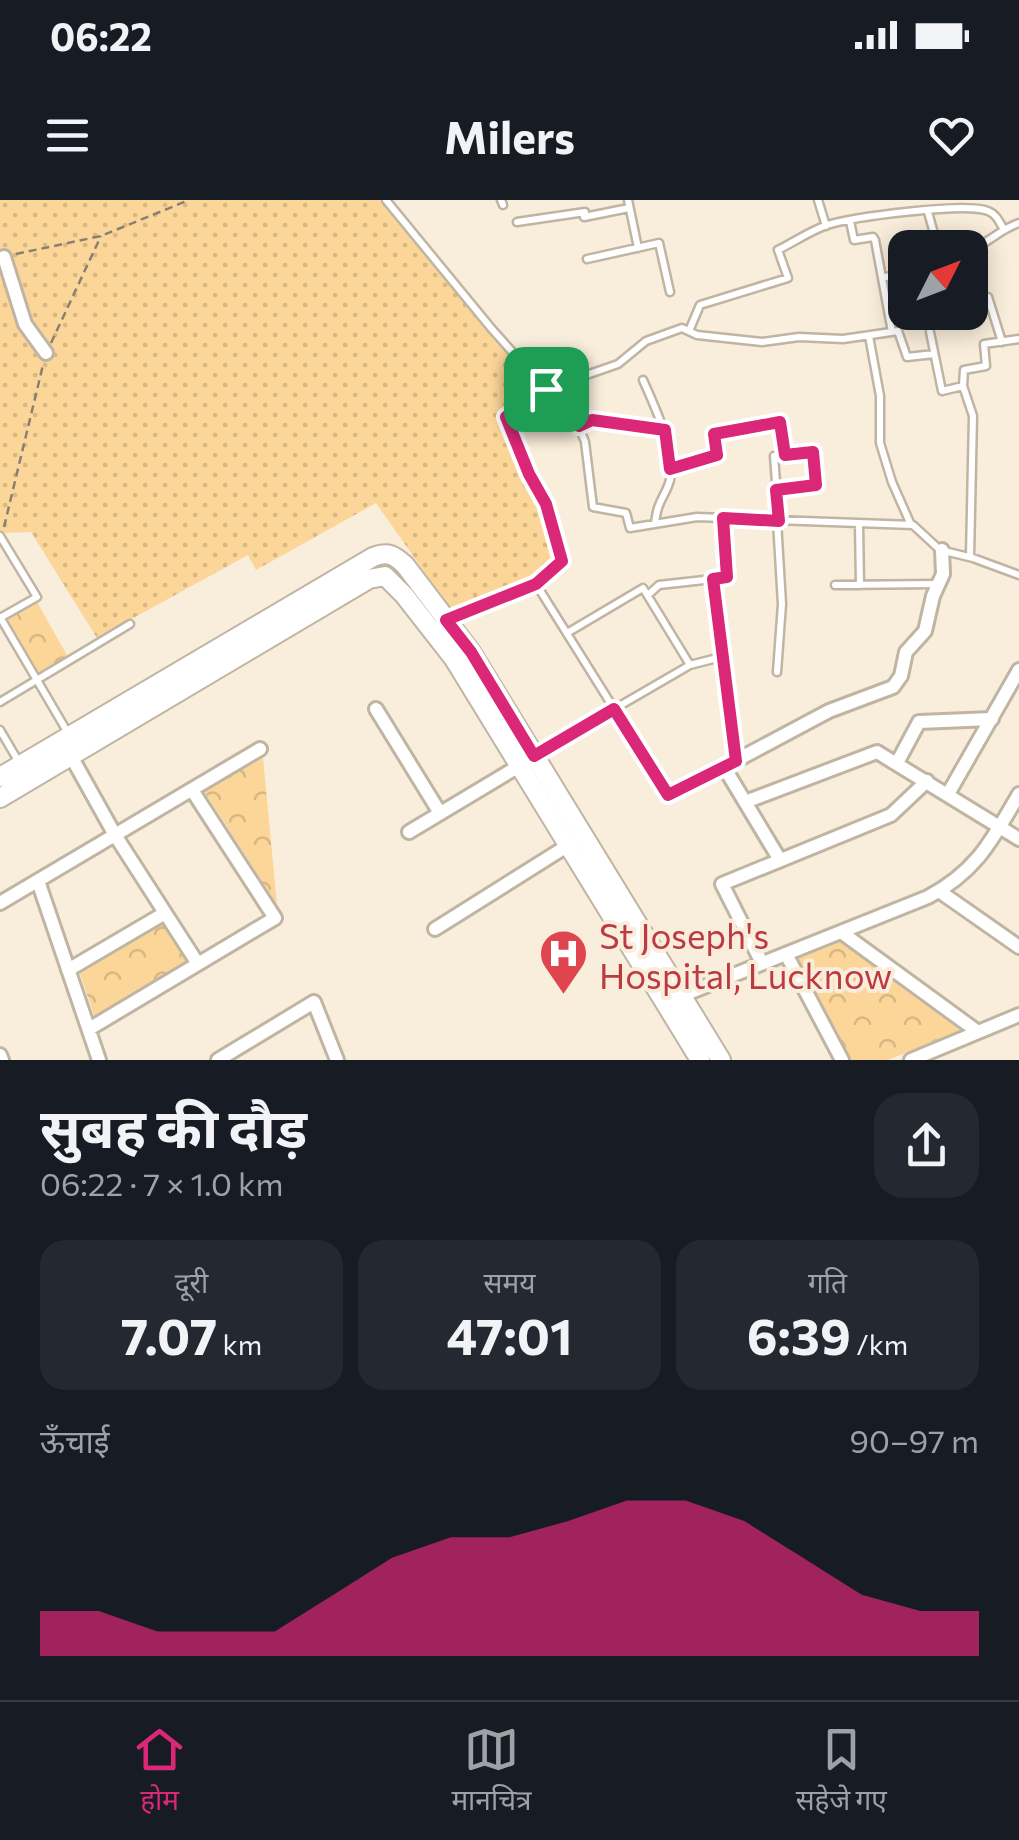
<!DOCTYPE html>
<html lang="hi">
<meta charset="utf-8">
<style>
body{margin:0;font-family:Commissioner,"Noto Sans Devanagari",sans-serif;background:#242831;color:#f1f3f6;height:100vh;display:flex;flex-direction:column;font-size:38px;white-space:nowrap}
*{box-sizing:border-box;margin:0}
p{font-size:32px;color:#9ea1a6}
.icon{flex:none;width:55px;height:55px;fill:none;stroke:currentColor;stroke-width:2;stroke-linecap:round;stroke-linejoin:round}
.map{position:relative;height:860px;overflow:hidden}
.side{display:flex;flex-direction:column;background:#171b24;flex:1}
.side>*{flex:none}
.needle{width:65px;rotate:48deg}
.fabs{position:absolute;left:888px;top:30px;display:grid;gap:20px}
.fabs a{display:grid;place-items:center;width:100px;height:100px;border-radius:20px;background:#171b24;box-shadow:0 5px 25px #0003;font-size:50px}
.pin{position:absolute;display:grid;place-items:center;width:85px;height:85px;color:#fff;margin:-42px;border-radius:20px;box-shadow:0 5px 15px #0006}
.round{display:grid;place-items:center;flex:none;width:105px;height:105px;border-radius:30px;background:#242831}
.head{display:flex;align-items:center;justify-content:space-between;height:170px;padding:0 40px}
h1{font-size:55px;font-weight:700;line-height:75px}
.figures{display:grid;grid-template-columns:repeat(3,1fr);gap:15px;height:170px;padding:10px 40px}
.figures div{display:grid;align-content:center;border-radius:25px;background:#242831;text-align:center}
.figures b{font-size:50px;font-weight:700}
.figures small{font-size:28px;font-weight:400}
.figures p{font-size:28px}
.chart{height:280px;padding:20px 40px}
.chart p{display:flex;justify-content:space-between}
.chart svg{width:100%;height:180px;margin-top:10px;fill:#db2777;opacity:.7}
.status{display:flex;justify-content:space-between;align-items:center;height:70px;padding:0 50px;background:#171b24;direction:ltr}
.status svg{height:28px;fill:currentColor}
header{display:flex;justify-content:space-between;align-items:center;height:130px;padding:0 40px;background:#171b24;font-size:45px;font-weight:700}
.menu{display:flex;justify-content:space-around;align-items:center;height:140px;border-top:2px solid #363941;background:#171b24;font-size:28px;color:#9ea1a6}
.menu a{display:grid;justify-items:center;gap:5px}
.menu .selected{color:#db2777}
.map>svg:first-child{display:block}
.grass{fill:url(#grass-dots)}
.park{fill:url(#park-crowns)}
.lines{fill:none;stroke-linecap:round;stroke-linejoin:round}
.lane-casing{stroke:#c0b5a3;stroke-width:11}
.street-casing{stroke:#c0b5a3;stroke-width:18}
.secondary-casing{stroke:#c0b5a3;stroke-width:22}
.path{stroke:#888073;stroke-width:2.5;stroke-dasharray:8 5;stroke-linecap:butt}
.lane{stroke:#fff;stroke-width:6}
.street{stroke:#fff;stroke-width:12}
.secondary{stroke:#fff;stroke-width:18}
.route-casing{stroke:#fff;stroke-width:20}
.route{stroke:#db2777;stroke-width:12}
.labels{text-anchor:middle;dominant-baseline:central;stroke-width:8;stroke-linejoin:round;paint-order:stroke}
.health-label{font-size:35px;fill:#be3a42;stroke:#f9eddb;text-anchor:start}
</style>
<div class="status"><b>06:22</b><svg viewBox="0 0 49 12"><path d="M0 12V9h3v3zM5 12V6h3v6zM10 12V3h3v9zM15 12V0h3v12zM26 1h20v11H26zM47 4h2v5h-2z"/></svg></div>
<header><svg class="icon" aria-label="menu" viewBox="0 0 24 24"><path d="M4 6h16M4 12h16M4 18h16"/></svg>Milers<svg class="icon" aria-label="heart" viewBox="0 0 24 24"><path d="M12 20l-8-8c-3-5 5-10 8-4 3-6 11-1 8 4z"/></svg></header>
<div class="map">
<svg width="1019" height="860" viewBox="0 0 1019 860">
<defs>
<pattern id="grass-dots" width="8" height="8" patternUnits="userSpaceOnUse" patternTransform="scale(2.5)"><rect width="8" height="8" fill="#fcd698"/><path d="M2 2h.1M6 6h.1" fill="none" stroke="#d7b782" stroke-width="1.8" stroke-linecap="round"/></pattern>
<pattern id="park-crowns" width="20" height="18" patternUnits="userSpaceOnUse" patternTransform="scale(2.5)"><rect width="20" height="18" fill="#fcd698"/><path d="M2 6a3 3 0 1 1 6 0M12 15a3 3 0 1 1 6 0" fill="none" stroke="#d7b782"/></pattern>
</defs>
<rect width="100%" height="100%" fill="#f9eddb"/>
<path class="grass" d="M0,0H379L537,189L500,216L524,277L540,308L554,362L512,386L451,410L376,303L256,370L248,355L97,438L31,332L0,333Z"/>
<path class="park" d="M37,402L68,457L38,474L6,419Z
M263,558L277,705L204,591Z
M162,720L190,764L95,818L79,771Z
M838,740L960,830L888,860H851L797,759Z"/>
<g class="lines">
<defs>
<path id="lane" d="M386,0L491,128L579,227L585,242L593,307L626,313L630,328L697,317L913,325L940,350L973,358L1019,375
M501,0L503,5
M628,0L638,48
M818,0L826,26
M928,12L938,48
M850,21L854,40L873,37L875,40L892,132
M517,22L585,12L584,17L629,8
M970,50C989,43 1000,29 1019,23
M587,59L659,43L670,92
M882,78L905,72
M970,102L988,97L1002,142
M689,131L700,105L788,78L778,50C794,42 810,31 827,25C853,17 965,2 988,11C996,14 999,21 1003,28
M930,132L942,191L963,186L973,216L970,357
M869,136L880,196V243L892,282L911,325
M643,180C654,205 677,253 670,280C665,298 657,300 655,324
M963,186L964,170L986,166L984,144L1019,139
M579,227C606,214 636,229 665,230
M670,269L717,255L714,234L781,222L785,255
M776,289L815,285L813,252L774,256L779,321
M723,318L727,377L713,379L735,560
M777,321L782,404L777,472
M859,324L860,385
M0,336L37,397L0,418
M536,384L668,595L724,567
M835,385L937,384
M648,395L659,385L713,379
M0,417L68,533
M451,418L536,384L563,361L546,304L529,274L506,217L546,189L618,164L646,141L682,128L697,135L762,142L799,137L843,139L898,131L907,157L934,154
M567,433L643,388L690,465
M0,502L130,424
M0,530L20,564
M535,555L690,465L721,457"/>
<path id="street" d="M4,57L25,124L46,153
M376,509L440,613
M67,549L115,635L198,764
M897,563L919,522L992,519
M948,594L1019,470
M745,602L877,552L1019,639
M409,632L519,566
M780,660L724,567L829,511L893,487L901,476L906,452L925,431L933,396L943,374L942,350
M38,681L99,860
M939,691L1019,747
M0,703L260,549
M435,729L567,646
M841,732L978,832
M786,754L842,860
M762,763L722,684L891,615L927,581
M68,770L165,713
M676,798L928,697C977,671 992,640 1019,594
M89,829L275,718L192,590
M0,855L2,860
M218,860L314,802L337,860
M911,860L1019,815"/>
<path id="secondary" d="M0,577L373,357C388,351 394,355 405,365L471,452L721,860
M0,598L369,379L385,376L404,395L454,459L700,860"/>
</defs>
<use href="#lane" class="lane-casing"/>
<use href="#street" class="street-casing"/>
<use href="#secondary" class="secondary-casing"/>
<path class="path" d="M16,54L101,36L189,0
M51,143L101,36
M4,327L43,165"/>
<use href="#lane" class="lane"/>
<use href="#street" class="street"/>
<use href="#secondary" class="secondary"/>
</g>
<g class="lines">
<defs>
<path id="route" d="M546,189L579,226L592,220L665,230L670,269L717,255L714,234L780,222L785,255L813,252L816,285L776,290L779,321L723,318L727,377L713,379L736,561L668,595L614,509L534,556L471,452L446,420L536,384L562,361L546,304L529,274L506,217Z"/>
</defs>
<use href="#route" class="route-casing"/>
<use href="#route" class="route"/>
</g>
<defs>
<symbol id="hospital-pin" viewBox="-11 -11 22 30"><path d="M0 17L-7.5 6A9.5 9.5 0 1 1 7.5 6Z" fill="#e0444e" stroke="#f9eddb"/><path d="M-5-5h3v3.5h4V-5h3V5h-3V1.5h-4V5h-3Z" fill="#fff"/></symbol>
</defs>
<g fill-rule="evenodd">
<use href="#hospital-pin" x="536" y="726" width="55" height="75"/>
</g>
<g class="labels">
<g class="health-label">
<text x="599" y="734">St Joseph's<tspan x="599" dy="40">Hospital, Lucknow</tspan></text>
</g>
</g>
</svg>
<div class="fabs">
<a><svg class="needle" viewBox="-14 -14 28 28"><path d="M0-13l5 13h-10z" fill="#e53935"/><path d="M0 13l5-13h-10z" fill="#9ea1a6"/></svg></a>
</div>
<div class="pin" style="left:546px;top:189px;background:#1e9e55"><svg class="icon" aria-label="arrive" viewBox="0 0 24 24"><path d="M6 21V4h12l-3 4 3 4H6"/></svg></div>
</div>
<section class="side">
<div class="head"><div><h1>सुबह की दौड़</h1><p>06:22 · 7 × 1.0 km</p></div><a class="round"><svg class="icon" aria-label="share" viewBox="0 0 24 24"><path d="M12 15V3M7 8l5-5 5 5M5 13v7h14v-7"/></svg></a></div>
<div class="figures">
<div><p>दूरी</p><b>7.07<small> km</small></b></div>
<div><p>समय</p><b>47:01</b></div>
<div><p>गति</p><b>6:39<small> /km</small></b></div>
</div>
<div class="chart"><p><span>ऊँचाई</span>90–97 m</p>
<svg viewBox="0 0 160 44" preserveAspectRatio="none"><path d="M0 44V33L10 33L20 38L30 38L40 38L50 29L60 20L70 15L80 15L90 11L100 6L110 6L120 11L130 20L140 29L150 33L160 33V44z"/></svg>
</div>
</section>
<nav class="menu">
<a class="selected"><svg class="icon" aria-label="home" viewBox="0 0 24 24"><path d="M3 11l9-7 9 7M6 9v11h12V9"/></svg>होम</a>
<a><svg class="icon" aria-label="map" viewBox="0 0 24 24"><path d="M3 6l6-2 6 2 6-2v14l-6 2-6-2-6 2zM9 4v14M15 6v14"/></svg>मानचित्र</a>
<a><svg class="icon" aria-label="saved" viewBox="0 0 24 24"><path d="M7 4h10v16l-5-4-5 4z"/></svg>सहेजे गए</a>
</nav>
